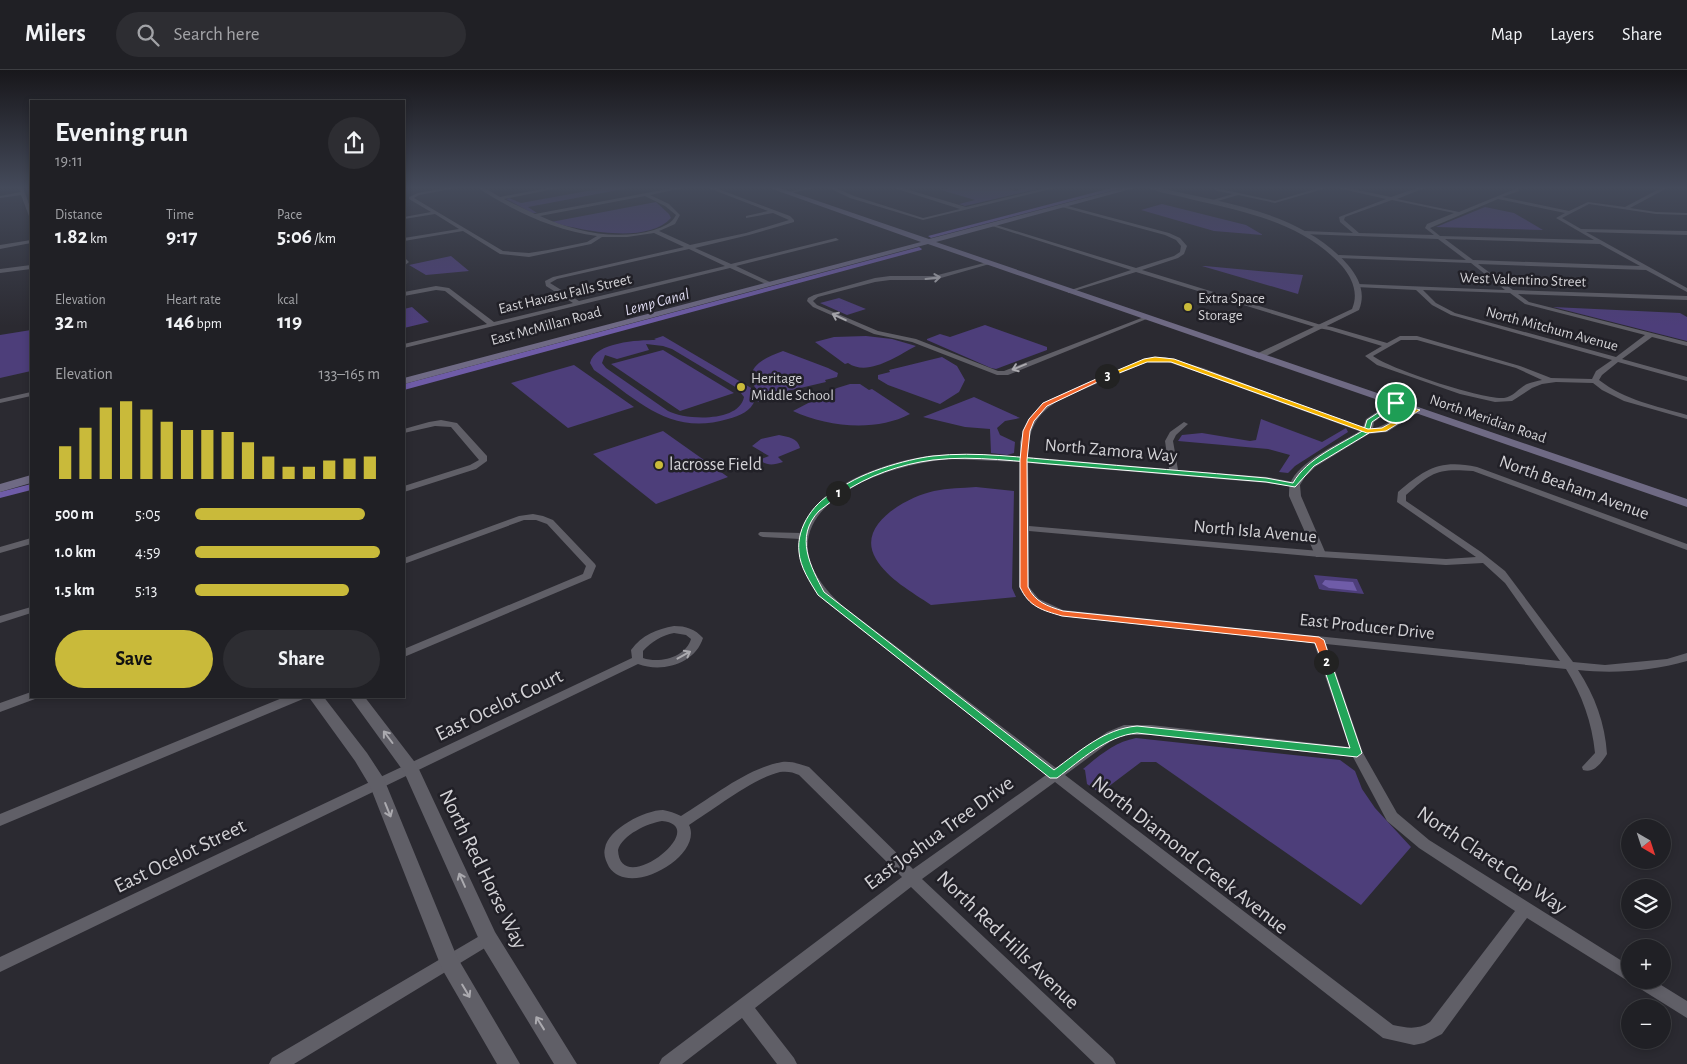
<!DOCTYPE html>
<meta charset="utf-8">
<style>
body{margin:0;font-family:"Alegreya Sans",sans-serif;background:#2d2d32;color:#f1f3f6;height:100vh;display:flex;flex-direction:column;font-size:19px;white-space:nowrap}
*{box-sizing:border-box;margin:0}
p{font-size:16px;color:#a2a3a7}
.icon{flex:none;width:28px;height:28px;fill:none;stroke:currentColor;stroke-width:2;stroke-linecap:round;stroke-linejoin:round}
.map{position:relative;flex:1;overflow:hidden}
.drawer{position:absolute;left:30px;top:30px;width:375px;height:598px;display:flex;flex-direction:column;background:#202025;border-radius:0px;box-shadow:0 2px 8px #0003,0 0 0 1px #3d3e42}
.drawer>*{flex:none}
.needle{width:32px;rotate:141deg}
.controls{position:absolute;left:1621px;top:749px;display:grid;gap:10px}
.controls a{display:grid;place-items:center;width:50px;height:50px;border-radius:50%;background:#202025;box-shadow:0 2px 8px #0003,0 0 0 1px #3d3e42;font-size:25px}
.pin{position:absolute;display:grid;place-items:center;width:42px;height:42px;color:#fff;margin:-21px;border:2px solid #fff;border-radius:50%;box-shadow:0 1px 5px #0007}
.km{position:absolute;width:25px;height:25px;margin:-12px;border-radius:50%;background:#222;color:#fff;font-size:14px;line-height:25px;text-align:center}
.round{display:grid;place-items:center;flex:none;width:52px;height:52px;border-radius:26px;background:#2d2d32}
.headline{display:flex;align-items:center;justify-content:space-between;height:85px;padding:0 25px}
h1{font-size:28px;font-weight:700;line-height:38px}
.figures{display:grid;grid-template-columns:repeat(3,1fr);gap:8px;height:85px;padding:5px 25px}
.figures div{display:grid;align-content:center}
.figures b{font-size:21px;font-weight:700}
.figures small{font-size:14px;font-weight:400}
.figures p{font-size:14px}
.chart{height:140px;padding:10px 25px}
.chart p{display:flex;justify-content:space-between}
.chart svg{width:100%;height:90px;margin-top:5px;stroke:#c9ba3a;stroke-width:6}
.action{display:flex;gap:10px;margin-top:auto;padding:10px 25px}
.action a{flex:1;height:58px;border-radius:30px;background:#c9ba3a;color:#111;font-size:20px;font-weight:700;line-height:58px;text-align:center}
.action a+a{background:#2d2d32;color:#f1f3f6}
ul{padding:0 25px;list-style:none;font-size:16px}
li{display:grid;grid-template-columns:80px 60px 1fr;align-items:center;height:38px}
li i{height:12px;border-radius:6px;background:#c9ba3a}
header{display:flex;align-items:center;gap:30px;box-sizing:border-box;height:70px;padding:0 25px;background:#202025;border-bottom:1px solid #3d3e42}
header strong{font-size:24px}
nav{display:flex;gap:28px;margin-inline-start:auto;font-size:18px}
.search{width:350px;height:45px;background:#2d2d32;display:flex;align-items:center;gap:12px;box-sizing:border-box;padding:0 18px;border-radius:28px;color:#a2a3a7;font-size:19px}
.map>svg:first-child{display:block}
.green{fill:#4d3e7a;fill-rule:evenodd}
.water{fill:#6f5ca8}
.lines{fill:none;stroke-linecap:round;stroke-linejoin:round}
.canal{fill:#6f5ca8;fill-rule:evenodd}
.minor{fill:#605f67;fill-rule:evenodd}
.tertiary{fill:#605f67;fill-rule:evenodd}
.secondary{fill:#6f6a84;fill-rule:evenodd}
.oneway{stroke:#abaaaf}
.split-1{fill:#22a559;stroke:#fff}
.split-2{fill:#22a559;stroke:#fff}
.split-3{fill:#f0652b;stroke:#fff}
.split-4{fill:#f5b400;stroke:#fff}
.poi-dot{fill:#c9ba3a;stroke:#212027;stroke-width:2}
.labels{text-anchor:middle;dominant-baseline:central;stroke-width:5;stroke-linejoin:round;paint-order:stroke}
.far-street-label{font-size:15px;fill:#d3d2d6;stroke:#212027}
.far-poi-label{font-size:15px;fill:#d3d2d6;stroke:#212027;text-anchor:start}
.far-water-label{font-size:16px;font-style:italic;fill:#ddd9ef;stroke:#212027}
.street-label{font-size:18px;fill:#d3d2d6;stroke:#212027}
.poi-label{font-size:18px;fill:#d3d2d6;stroke:#212027;text-anchor:start}
.near-street-label{font-size:21px;fill:#d3d2d6;stroke:#212027}
</style>
<header>
<strong>Milers</strong>
<div class="search"><svg class="icon" aria-label="search" viewBox="0 0 24 24"><circle cx="10" cy="10" r="6"/><path d="M15 15l6 6"/></svg>Search here</div>
<nav><a>Map</a><a>Layers</a><a>Share</a></nav>
</header>
<div class="map">
<svg width="1687" height="994" viewBox="0 0 1687 994">
<rect width="100%" height="100%" fill="#2b2a31"/>
<path class="green" d="M609,117H634L528,137L537,143H532L506,129L509,128L521,133Z
M953,117H1003L1015,121L1030,117L1037,119L965,136L959,134L975,130L941,120Z
M656,132L669,144L671,148C647,175 580,160 551,152Z
M1162,134L1246,155L1263,165L1214,161L1141,140Z
M1485,137L1514,143L1543,160L1436,157Z
M451,186L469,201L426,205L409,195Z
M1202,196H1205L1303,205L1298,224Z
M839,228L866,239L847,245L820,233Z
M412,237L429,252L404,258V239Z
M1553,237L1680,243L1687,247V271Z
M985,255L1047,277V280L996,299L991,298L927,270V269L940,264L950,267Z
M31,260V301L0,308V265Z
M663,266L758,322C741,299 761,289 783,281L828,298L838,303L837,307L825,310L826,312L766,326L769,328L759,332L755,330C751,341 740,346 728,349C670,366 639,331 594,300L590,293C595,272 638,270 656,270L654,269ZM646,274L663,276L672,279L737,318L744,327C739,353 685,350 668,341L606,298L602,293L605,285L617,289L649,280Z
M866,266L892,269L916,276C897,286 868,307 848,293L845,294L815,272L834,267Z
M663,280L734,323L680,341L611,294Z
M942,287L957,296L965,310L959,322L940,334L888,315L878,309V305L890,302L889,300Z
M574,295L634,337L568,358L511,313Z
M850,314H860L869,320L872,319L910,344C876,362 827,357 793,341L837,318Z
M974,327L1020,348L1005,351L997,358L1000,365L1015,372L1014,383L1007,385L991,383L990,359L965,357L923,347Z
M1261,349L1322,372L1346,358L1348,362L1295,396L1288,403L1279,402L1290,385L1268,379L1178,371L1182,365L1202,363L1250,371L1256,370Z
M663,361L728,407L656,434L593,384Z
M779,365C788,367 798,368 800,378L778,387L783,392C773,395 768,396 759,390L769,386L752,376L761,369Z
M976,417L1014,421L1012,518L1016,527L931,535C912,522 888,509 876,489C855,455 907,427 934,421C948,418 962,418 976,417Z
M1314,505L1357,509L1364,524L1323,520L1319,519Z
M1136,668L1340,690L1355,701L1362,719L1375,738L1411,777L1361,835L1156,692H1141L1100,723L1087,714L1085,700L1083,699C1100,685 1115,672 1136,668Z"/>
<path class="water" d="M1325,510L1353,512L1357,521L1329,518L1322,514Z"/>
<g class="lines">
<path class="canal" d="M1115,117H1126L931,168L928,166Z
M919,177L922,179L921,180L404,320V314Z
M31,414V420L0,428V422Z"/>
<path class="minor" d="M19,117H23L31,140V147L29,146L21,125L0,128V126L21,122Z
M450,117H462L419,125L414,128L503,181L529,183L548,180L587,172L597,166C555,161 511,140 477,117H483L500,127L553,117H564L504,129L535,144L678,117H688L650,125L669,134L680,145L675,154L659,161L690,175L746,163L789,150L773,143L746,148V146L768,141L706,117H713L790,146L794,150V152L749,165L695,178L731,194L836,168L839,170L736,196L770,212V214L768,215L730,198L404,278V274L487,254L445,221L436,220L404,226V222L436,216L449,218L494,252L573,233L546,216L545,211L553,207L684,177L654,163L627,167H602L591,174L529,187L500,184L463,161L404,171V168L459,159L435,144L404,149V147L431,142L409,129V127L418,123ZM645,126L665,136L676,145C672,154 662,157 654,160C616,171 575,162 540,146ZM689,179L725,196L579,231L550,213L557,209Z
M808,117H818L787,124L785,123Z
M827,117H833L854,126L923,148L960,139L891,117H899L966,137L1050,117H1059L923,150L850,128Z
M1211,117L1275,131L1322,117H1330L1275,133L1238,125L1211,133L1209,131L1233,124L1217,121Z
M1333,117H1343L1391,127L1420,117H1427L1397,129L1459,142L1515,119L1514,117H1518L1519,121L1502,127L1569,141L1588,132L1625,137L1663,117H1669L1630,138L1656,142L1687,143V145L1656,144L1589,134L1562,148L1581,159L1687,161V165L1586,162L1687,218V222L1646,200L1478,194L1513,220L1687,226V230L1518,224L1529,232L1687,272V276L1652,267L1622,289L1687,307V311L1618,292L1602,305L1599,310C1625,330 1656,336 1687,345V349L1624,331L1602,320L1593,313L1556,312L1542,314L1532,318L1512,331L1495,332L1460,324L1377,295L1365,286L1382,276L1329,260L1318,258L1136,202L1068,223V221L1131,200L989,155L993,154L1136,198L1174,186L1180,182L1181,176L1176,170L1165,165L1062,137L1064,135L1169,163L1180,168L1187,176L1184,184L1178,188L1142,200L1321,255L1332,257L1387,273L1400,266H1417L1520,296L1551,308L1592,309L1596,301L1612,290L1451,245L1432,235L1416,220L1356,217L1355,216L1358,214L1505,220L1471,193L1337,188L1336,187L1339,185L1466,190L1438,169L1303,164L1305,161L1353,163L1340,152L1339,147L1386,129ZM1498,129L1565,143L1556,148L1594,170L1440,166L1430,158ZM1392,130L1454,143L1427,154L1425,158L1434,165L1359,163L1344,150L1345,147ZM1445,169L1600,174L1640,196L1473,190ZM1423,220L1510,223L1525,234L1645,265L1616,287L1455,243L1436,233ZM1401,270H1417L1516,298L1542,310C1537,311 1532,312 1527,314C1519,318 1513,327 1504,328C1483,330 1390,299 1373,286Z
M31,170V173L0,179V175Z
M404,187L409,192L404,196Z
M988,192L993,193L934,210H890L875,212L818,227L813,231L817,235L878,261L916,269L998,301H1004L1144,247L1149,248L1008,305H997L912,272L874,264L813,237L807,231L808,228L814,225L875,208L890,206H934Z
M31,195V199L0,203V199Z
M1165,287L1203,298L1371,361L1370,363H1364L1197,302L1165,291L1147,292L1061,329C1036,344 1028,359 1028,387L1169,399L1165,371L1170,362L1184,352L1188,354L1176,365L1173,371L1178,400L1267,407L1298,413L1299,415L1298,417L1267,413L1028,393L1029,456L1320,481L1446,489L1476,487L1397,432L1398,422C1425,399 1440,389 1477,397L1687,474V480L1473,401C1437,398 1432,402 1406,425V431L1481,482L1505,501L1573,592L1605,595L1667,589L1687,583V591C1652,601 1614,604 1578,600C1595,626 1605,653 1607,684C1602,692 1594,704 1583,700L1582,697L1595,683C1592,652 1582,625 1566,599L1326,574L1363,683L1397,743L1429,770L1630,896V910H1653L1687,931V948L1527,848L1442,964L1424,973L1414,975L1383,968L1055,712L922,809L1113,988L1116,994H1095L911,817L755,938L794,988L797,994H777L742,948L682,994H659L662,988L902,807L799,705C793,702 787,701 780,702C754,708 713,740 689,755C704,785 630,829 609,797C606,791 603,785 605,778C608,759 645,740 663,740C669,741 675,743 681,746C711,728 747,698 782,692C791,691 800,694 809,697L913,799L1046,705L826,532C809,513 797,495 800,469L763,467L760,466L758,464L760,462L801,463C812,415 893,389 936,385C964,383 992,385 1020,387V372L1025,357L1033,344L1049,330L1144,289ZM952,389L1020,392L1019,517L1032,534L1041,539L1062,546L1314,573L1349,677L1151,655H1124L1107,662L1056,698L843,536C745,449 874,394 952,389ZM1029,461L1320,487L1446,495L1483,493L1505,513L1560,591L1063,540L1039,529L1029,517ZM1125,665H1151L1353,687L1387,751L1419,778L1515,841L1430,952C1418,960 1407,958 1393,955L1065,705L1115,668ZM662,751C713,756 620,830 618,780C622,765 648,753 662,751Z
M31,322V326L0,333V329Z
M441,350L457,353L487,386V391L476,399L404,422V416L470,395L479,390L451,357L435,356L404,363V359L429,352Z
M533,444L543,446L553,450L595,494L596,496L591,508L404,587V579L583,504L586,496L547,454L536,450H524L404,494V488L519,446Z
M31,468V474L0,483V477Z
M31,537V543L0,553V546Z
M674,556C686,556 695,559 703,568C695,594 662,603 638,594L0,902V887L632,588L631,580C642,565 657,559 674,556ZM674,563L686,565L691,569C686,587 660,594 643,588V581C651,572 662,565 674,563Z
M31,622V626H37L35,629L0,642V633Z
M287,626H305L303,629L0,756V744Z
M488,861L493,863L496,868L493,873L294,994H269L272,988Z"/>
<path class="tertiary" d="M1145,117H1156C1222,133 1301,141 1348,195C1359,208 1366,223 1359,240L1262,288H1256V284L1352,239C1359,223 1352,208 1342,196C1302,152 1245,142 1190,129C1176,125 1159,123 1145,117Z
M1395,330L1400,333L1398,335L1374,352L1373,358C1389,357 1406,335 1420,338L1422,340L1387,362L1369,364L1315,397L1305,407L1300,415L1301,426L1326,484L1324,487H1316L1289,426C1289,422 1289,418 1290,414C1298,391 1342,372 1362,360L1366,349Z
M308,626H323L367,683L384,709L457,887L520,994H497L442,899L370,716L355,691Z
M349,626H364L417,695L495,862L577,994H554L481,874L404,702Z"/>
<path class="secondary" d="M767,117H777L929,169L1127,117H1138L936,172L1687,429V437L928,174L404,314V308L921,172Z
M31,405V413L0,422V414Z"/>
</g>
<defs><path id="oneway-shaft" d="M-6 0H5M1.5-3L5.5 0L1.5 3" fill="none" stroke-width="1.6" stroke-linecap="round" stroke-linejoin="round" transform="scale(1.25)"/></defs>
<g class="oneway">
<use href="#oneway-shaft" transform="translate(933 208) rotate(-7)"/>
<use href="#oneway-shaft" transform="translate(839 247) rotate(-155)"/>
<use href="#oneway-shaft" transform="translate(1019 297) rotate(158)"/>
<use href="#oneway-shaft" transform="translate(684 585) rotate(-29)"/>
<use href="#oneway-shaft" transform="translate(388 667) rotate(-127)"/>
<use href="#oneway-shaft" transform="translate(388 740) rotate(68)"/>
<use href="#oneway-shaft" transform="translate(462 810) rotate(-114)"/>
<use href="#oneway-shaft" transform="translate(466 921) rotate(59)"/>
<use href="#oneway-shaft" transform="translate(540 953) rotate(-122)"/>
</g>
<linearGradient id="sky" x2="0" y2="1"><stop stop-color="#18171b"/><stop offset="0.46" stop-color="#444a5a"/><stop offset="1" stop-color="#444a5a" stop-opacity="0"/></linearGradient>
<rect width="1687" height="256" fill="url(#sky)"/>
<path class="split-1" d="M1396,331L1398,334L1372,352L1369,363L1314,396L1295,417L1266,412C1198,406 1130,401 1062,395C1020,392 975,385 933,390C901,394 867,406 841,424L835,423C854,404 907,389 933,386C977,381 1023,388 1066,391C1133,397 1200,402 1266,408L1293,413C1307,388 1340,375 1364,360L1367,350Z"/>
<path class="split-2" d="M838,420L842,423L841,424C834,430 826,435 819,441C794,467 811,497 824,522L1054,700C1080,681 1104,659 1137,656L1350,678L1322,592L1326,589L1331,592L1362,683L1357,687L1137,663C1106,666 1081,690 1057,708H1050L818,525C810,512 800,497 799,482C796,457 815,430 838,420Z"/>
<path class="split-3" d="M1105,305L1110,306L1047,336L1034,351L1030,361L1027,390L1028,517C1035,532 1047,536 1063,541L1319,567L1324,570L1331,592L1330,594H1323L1315,573L1062,546C1042,540 1029,537 1020,517V390L1023,361L1029,349L1043,333Z"/>
<path class="split-4" d="M1155,287L1174,289L1368,359L1382,358L1412,341L1393,334V332L1420,340L1386,361L1367,363L1171,292H1147L1109,307L1104,306L1144,289Z"/>
<g class="poi-dot">
<circle cx="1188" cy="237" r="5"/>
<circle cx="741" cy="317" r="5"/>
<circle cx="659" cy="395" r="5"/>
</g>
<g class="labels">
<g class="far-street-label">
<text transform="translate(1523 210) rotate(2)">West Valentino Street</text>
<text transform="translate(565 224) rotate(-13)">East Havasu Falls Street</text>
<text transform="translate(546 256) rotate(-15)">East McMillan Road</text>
<text transform="translate(1552 259) rotate(15)">North Mitchum Avenue</text>
<text transform="translate(1488 349) rotate(19)">North Meridian Road</text>
</g>
<g class="far-poi-label">
<text x="1198" y="228">Extra Space<tspan x="1198" dy="17">Storage</tspan></text>
<text x="751" y="308">Heritage<tspan x="751" dy="17">Middle School</tspan></text>
</g>
<g class="far-water-label">
<text transform="translate(657 232) rotate(-15)">Lemp Canal</text>
</g>
<g class="street-label">
<text transform="translate(1111 381) rotate(5)">North Zamora Way</text>
<text transform="translate(1574 418) rotate(20)">North Beaham Avenue</text>
<text transform="translate(1255 462) rotate(5)">North Isla Avenue</text>
<text transform="translate(1367 557) rotate(6)">East Producer Drive</text>
</g>
<g class="poi-label">
<text x="669" y="395">lacrosse Field</text>
</g>
<g class="near-street-label">
<text transform="translate(499 635) rotate(-26)">East Ocelot Court</text>
<text transform="translate(939 763) rotate(-36)">East Joshua Tree Drive</text>
<text transform="translate(1190 785) rotate(38)">North Diamond Creek Avenue</text>
<text transform="translate(180 786) rotate(-26)">East Ocelot Street</text>
<text transform="translate(1492 790) rotate(34)">North Claret Cup Way</text>
<text transform="translate(483 799) rotate(64)">North Red Horse Way</text>
<text transform="translate(1008 870) rotate(44)">North Red Hills Avenue</text>
</g>
</g>
</svg>
<div class="controls">
<a><svg class="needle" viewBox="-14 -14 28 28"><path d="M0-13l5 13h-10z" fill="#e53935"/><path d="M0 13l5-13h-10z" fill="#a2a3a7"/></svg></a>
<a><svg class="icon" aria-label="layers" viewBox="0 0 24 24"><path d="M12 4l9 5-9 5-9-5zM3 14l9 5 9-5"/></svg></a>
<a>+</a>
<a>−</a>
</div>
<div class="pin" style="left:1396px;top:333px;background:#1e9e55"><svg class="icon" aria-label="arrive" viewBox="0 0 24 24"><path d="M6 21V4h12l-3 4 3 4H6"/></svg></div>
<b class="km" style="left:838px;top:423px">1</b>
<b class="km" style="left:1326px;top:592px">2</b>
<b class="km" style="left:1107px;top:306px">3</b>
<section class="drawer">
<div class="headline"><div><h1>Evening run</h1><p>19:11</p></div><a class="round"><svg class="icon" aria-label="share" viewBox="0 0 24 24"><path d="M12 15V3M7 8l5-5 5 5M5 13v7h14v-7"/></svg></a></div>
<div class="figures">
<div><p>Distance</p><b>1.82<small> km</small></b></div>
<div><p>Time</p><b>9:17</b></div>
<div><p>Pace</p><b>5:06<small> /km</small></b></div>
</div>
<div class="figures">
<div><p>Elevation</p><b>32<small> m</small></b></div>
<div><p>Heart rate</p><b>146<small> bpm</small></b></div>
<div><p>kcal</p><b>119</b></div>
</div>
<div class="chart"><p><span>Elevation</span>133–165 m</p>
<svg viewBox="0 0 160 44" preserveAspectRatio="none"><path d="M5 44V28M15 44V19M25 44V9M35 44V6M45 44V10M55 44V16M65 44V20M75 44V20M85 44V21M95 44V26M105 44V33M115 44V38M125 44V38M135 44V35M145 44V34M155 44V33"/></svg>
</div>
<ul>
<li><b>500 m</b>5:05<i style="width:92%"></i></li>
<li><b>1.0 km</b>4:59<i style="width:100%"></i></li>
<li><b>1.5 km</b>5:13<i style="width:83%"></i></li>
</ul>
<div class="action"><a>Save</a><a>Share</a></div>
</section>
</div>
